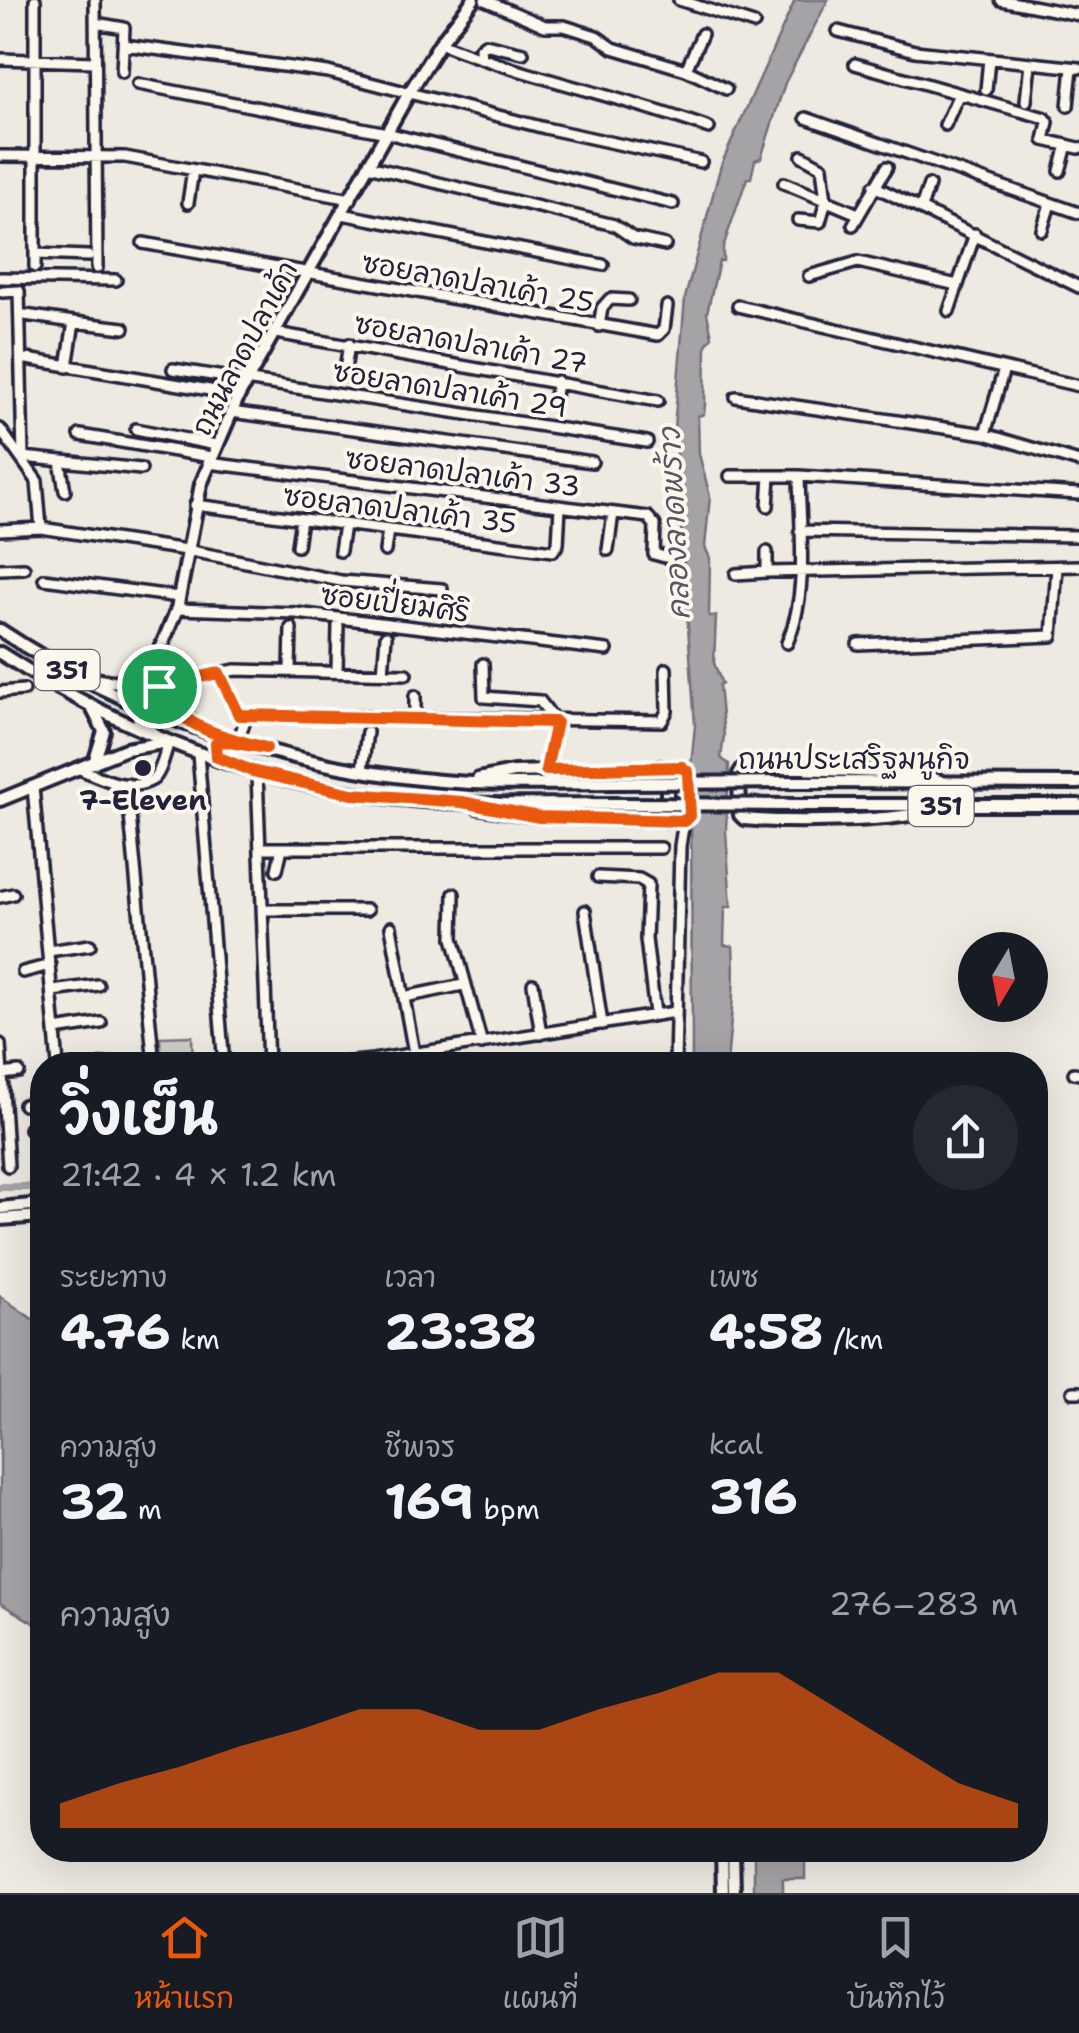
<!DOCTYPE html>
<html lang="th">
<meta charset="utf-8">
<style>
body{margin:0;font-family:"Shantell Sans","Playpen Sans Thai",sans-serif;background:#242831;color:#f1f3f6;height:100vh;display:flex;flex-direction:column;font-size:38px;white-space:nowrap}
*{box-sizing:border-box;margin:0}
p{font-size:32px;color:#9ea1a6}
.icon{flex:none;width:55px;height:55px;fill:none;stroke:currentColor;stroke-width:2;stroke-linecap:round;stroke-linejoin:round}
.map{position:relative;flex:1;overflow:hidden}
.details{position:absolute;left:30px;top:1052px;width:1018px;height:810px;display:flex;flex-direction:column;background:#171b24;border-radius:40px;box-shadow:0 10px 40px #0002}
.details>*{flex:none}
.needle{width:65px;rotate:190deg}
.buttons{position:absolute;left:958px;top:932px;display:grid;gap:20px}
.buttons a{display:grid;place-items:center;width:90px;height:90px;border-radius:50%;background:#171b24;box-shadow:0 10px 40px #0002;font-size:50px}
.pin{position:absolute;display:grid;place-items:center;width:85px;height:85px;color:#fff;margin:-42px;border:5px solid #fff;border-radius:50%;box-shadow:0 2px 10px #0007}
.round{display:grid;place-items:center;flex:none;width:105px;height:105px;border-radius:52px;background:#242831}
.head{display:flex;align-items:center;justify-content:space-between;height:170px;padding:0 30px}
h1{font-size:55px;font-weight:700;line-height:75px}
.stats{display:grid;grid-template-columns:repeat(3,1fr);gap:15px;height:170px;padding:10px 30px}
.stats div{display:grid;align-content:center}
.stats b{font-size:50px;font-weight:700}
.stats small{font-size:28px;font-weight:400}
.stats p{font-size:28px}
.chart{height:280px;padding:20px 30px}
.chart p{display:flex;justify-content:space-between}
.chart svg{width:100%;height:180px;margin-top:10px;fill:#ea580c;opacity:.7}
.dock{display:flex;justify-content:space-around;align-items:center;height:140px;border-top:2px solid #363941;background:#171b24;font-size:28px;color:#9ea1a6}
.dock a{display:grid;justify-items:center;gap:5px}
.dock .on{color:#ea580c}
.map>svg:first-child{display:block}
.green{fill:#d0cdc9;stroke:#797882;stroke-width:2.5}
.water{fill:#a6a3a7;stroke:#716f7c;stroke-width:2.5}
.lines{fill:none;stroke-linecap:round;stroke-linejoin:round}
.canal{stroke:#a6a3a7;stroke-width:8}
.minor-casing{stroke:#22223b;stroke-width:16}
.major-casing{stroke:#22223b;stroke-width:18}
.minor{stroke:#fbf7ec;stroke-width:9}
.major{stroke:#fbf7ec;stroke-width:10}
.major-bridge-casing{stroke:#22223b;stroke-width:18;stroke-linecap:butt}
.major-bridge{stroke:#fbf7ec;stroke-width:10}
.route-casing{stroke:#fff;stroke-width:20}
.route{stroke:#ea580c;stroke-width:12}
.poi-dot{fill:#22223b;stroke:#fbf7ec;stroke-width:4}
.labels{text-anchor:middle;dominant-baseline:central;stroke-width:8;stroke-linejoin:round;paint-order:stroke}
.shield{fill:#fbf7ec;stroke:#636270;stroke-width:2.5}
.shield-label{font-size:25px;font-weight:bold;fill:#22223b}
.street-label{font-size:28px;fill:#22223b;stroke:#fbf7ec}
.poi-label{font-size:28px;font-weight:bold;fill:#22223b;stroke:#fbf7ec}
.water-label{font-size:30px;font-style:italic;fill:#575666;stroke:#fbf7ec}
</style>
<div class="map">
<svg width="1079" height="1893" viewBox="0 0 1079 1893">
<rect width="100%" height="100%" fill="#eeeae2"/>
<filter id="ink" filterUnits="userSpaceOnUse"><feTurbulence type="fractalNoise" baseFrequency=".01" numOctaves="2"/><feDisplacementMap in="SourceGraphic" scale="20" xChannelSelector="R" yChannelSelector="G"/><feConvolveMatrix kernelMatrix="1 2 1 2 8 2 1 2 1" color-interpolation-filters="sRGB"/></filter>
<g filter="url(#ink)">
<path class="green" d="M192,1036L193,1065H161L160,1037Z"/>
<path class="water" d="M795,0H828L785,83L761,158L755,160L751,178H747L723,247V261H719L707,313L712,337L706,345L705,405L704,414L698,416L699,454L710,496L705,547L710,558L709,616H716L714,663L722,684L719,685L724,736L721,758L729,764L726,831L731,907H725L724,945L733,946C736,989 730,1022 727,1065H692L691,766L695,725L674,429L685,298L721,165Z
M0,1296L42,1326V1628L0,1603Z
M754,1850H805V1879H783V1893H754Z"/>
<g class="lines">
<path class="canal" d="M0,1187H42"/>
<defs>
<path id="minor" d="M95,0L97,268
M485,0L545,26H564L596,36L613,48L686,70L726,89
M679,0L754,24
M1001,0L1079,15
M101,24L124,28L122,72
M838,31L915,51L1079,68
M440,43C527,78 620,96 709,128
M124,45L328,72L545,128L701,162
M481,58L480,48L485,44L523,53
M0,59L94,62
M855,64L1045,118L1048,122L1044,140L1079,148
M686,70L702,34
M138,84L387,133L673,204
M986,90L989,59
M1026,101L1030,63
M1068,106L1072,68
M806,118L1079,213
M945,125L958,96
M0,156L125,157L351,199
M368,166L614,225L633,238L665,245
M1060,171L1067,145
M784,183L858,214
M874,186L1079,287
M188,203L193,170
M921,208L929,185
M342,214L603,265
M798,220L820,222L826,201L822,167L802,156
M853,225L887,167
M1042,230L1050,204
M143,243L658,335L664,329L667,306
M36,254L88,256
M35,267V0
M809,276L858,262L957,285
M0,278L116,280
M2,292L19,291L23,457L141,469
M738,306L1079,386
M949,311L975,234
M25,315L74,322
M599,326L602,308L610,299L629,300
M276,333L658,401
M27,359L239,395
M67,367L74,322L124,328
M173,369L647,442
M344,376L349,344
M736,397L985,434L1079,462
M554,405L557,381
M231,412L592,462
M0,429L37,481L41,528L186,550L341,581L442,589
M136,429L216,445
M985,434L1004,369
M80,435L211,457
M60,461L65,491
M208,463L648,517L655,525L654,554L676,560
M730,476H799C800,531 809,593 787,643
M799,476L1079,494
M195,505L553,551L558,544L560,507
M768,506L770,476
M0,530L41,528
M800,531L1079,536
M297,546L301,519
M608,550L613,513
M340,551L344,525
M385,551L388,530
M767,552V572L1079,566
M0,569L24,568
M736,574L767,572
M44,579L179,597
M177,609L296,613L607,650
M858,644L1052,636L1057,567
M483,664L484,697L540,701L556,722L546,770
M290,670L291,628
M337,671L338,626
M219,673L239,715H247
M383,673L386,636
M159,686L235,670L406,674
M0,692L24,690
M415,719V696
M238,741L247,715L662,721L667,711L666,669
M198,754L224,1065
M80,769C100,778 131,793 152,780C161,775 165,752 169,742
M362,770L367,732
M257,773L268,1065
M127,784L154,1065
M33,787L58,1065
M261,848H661
M277,870L282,848
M598,877L639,879L648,884L646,939L655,1014
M454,894L453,938L482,1044
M0,897L13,894
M264,910H367
M585,911L602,1024
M391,927L414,1053
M48,951L90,945
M23,972L50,965
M533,984L541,1034
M52,991L98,985
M404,997L463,985
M55,1030L101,1023
M0,1044L8,1166
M100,1065L107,1064
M322,1065L373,1060L675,1012
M675,1065L680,846L684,821
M1074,1073L1079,1074
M2,1074L19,1072
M24,1105L42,1100
M30,1129L42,1127
M1073,1392H1079"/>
<path id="major" d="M0,630C129,716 287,768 441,781C499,786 558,783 615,783
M0,653C124,733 263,788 411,800C479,806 548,804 616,804
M160,660C159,690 165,704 190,720
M96,679C119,685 135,680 152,663
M91,706L104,731L94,763
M159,738L139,722L137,705L177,609L201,484L239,395L409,93L440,43L473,0
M940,781L916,773L765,768H743L739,774L740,815L744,819C779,823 915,823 941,806
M805,782L1079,783
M0,800L126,749L168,742
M803,805H1079
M477,807L539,817L684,821L691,810L688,772L682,767L513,772L478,779
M658,820L667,815V773L659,767
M0,1208L42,1204
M0,1219L42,1216
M722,1850L723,1893
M733,1850L734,1893"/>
</defs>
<use href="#minor" class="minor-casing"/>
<use href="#major" class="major-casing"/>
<use href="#minor" class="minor"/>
<use href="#major" class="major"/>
<defs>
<path id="major-bridge" d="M615,783L805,782
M616,804L803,805"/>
</defs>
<use href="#major-bridge" class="major-bridge-casing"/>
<use href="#major-bridge" class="major-bridge"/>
</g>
</g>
<g class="lines" filter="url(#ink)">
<defs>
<path id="route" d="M219,673L239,715L556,722L546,770L682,767L688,772L690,816L684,821L539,817L462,802L352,794L252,771L217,757L216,744L223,741L266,748C227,738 175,727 159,686Z"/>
</defs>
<use href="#route" class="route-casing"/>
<use href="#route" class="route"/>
</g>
<circle class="poi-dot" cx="143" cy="768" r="10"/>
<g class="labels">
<g class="shield">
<rect x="34.5" y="650" width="65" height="40" rx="8"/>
<rect x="908.5" y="786" width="65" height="40" rx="8"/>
</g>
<g class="shield-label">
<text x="67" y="670">351</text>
<text x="941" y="806">351</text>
</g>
<g class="street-label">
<text transform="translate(478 282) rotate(10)">ซอยลาดปลาเค้า 25</text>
<text transform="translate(471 343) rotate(10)">ซอยลาดปลาเค้า 27</text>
<text transform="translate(244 348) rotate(-62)">ถนนลาดปลาเค้า</text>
<text transform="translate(450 389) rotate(9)">ซอยลาดปลาเค้า 29</text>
<text transform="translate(463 472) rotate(7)">ซอยลาดปลาเค้า 33</text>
<text transform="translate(400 509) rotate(7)">ซอยลาดปลาเค้า 35</text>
<text transform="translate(395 603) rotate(7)">ซอยเปี่ยมศิริ</text>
<text x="854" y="759">ถนนประเสริฐมนูกิจ</text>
</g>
<g class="poi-label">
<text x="143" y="800">7-Eleven</text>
</g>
<g class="water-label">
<text transform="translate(674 524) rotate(-93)">คลองลาดพร้าว</text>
</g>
</g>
</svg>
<div class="buttons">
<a><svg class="needle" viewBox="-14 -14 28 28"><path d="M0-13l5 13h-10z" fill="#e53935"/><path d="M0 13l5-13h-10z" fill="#9ea1a6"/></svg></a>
</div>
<div class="pin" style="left:159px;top:686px;background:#1e9e55"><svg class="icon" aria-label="arrive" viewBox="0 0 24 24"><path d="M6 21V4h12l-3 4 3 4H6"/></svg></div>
<section class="details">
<div class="head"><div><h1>วิ่งเย็น</h1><p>21:42 · 4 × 1.2 km</p></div><a class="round"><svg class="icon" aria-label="share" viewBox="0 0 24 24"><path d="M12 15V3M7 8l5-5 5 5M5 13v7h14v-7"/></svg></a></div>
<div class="stats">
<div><p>ระยะทาง</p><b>4.76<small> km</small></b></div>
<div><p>เวลา</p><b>23:38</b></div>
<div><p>เพซ</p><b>4:58<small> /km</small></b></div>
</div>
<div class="stats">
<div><p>ความสูง</p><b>32<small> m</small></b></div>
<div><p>ชีพจร</p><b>169<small> bpm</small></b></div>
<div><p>kcal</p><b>316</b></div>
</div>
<div class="chart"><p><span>ความสูง</span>276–283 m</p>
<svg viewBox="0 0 160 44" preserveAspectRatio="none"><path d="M0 44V38L10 33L20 29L30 24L40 20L50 15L60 15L70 20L80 20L90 15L100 11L110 6L120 6L130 15L140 24L150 33L160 38V44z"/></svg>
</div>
</section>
</div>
<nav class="dock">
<a class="on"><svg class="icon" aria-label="home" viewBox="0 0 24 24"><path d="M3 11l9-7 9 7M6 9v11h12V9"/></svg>หน้าแรก</a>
<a><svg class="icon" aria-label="map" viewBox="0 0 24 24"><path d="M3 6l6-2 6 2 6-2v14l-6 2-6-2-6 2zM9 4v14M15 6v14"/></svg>แผนที่</a>
<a><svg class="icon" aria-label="saved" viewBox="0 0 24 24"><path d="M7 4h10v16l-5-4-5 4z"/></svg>บันทึกไว้</a>
</nav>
